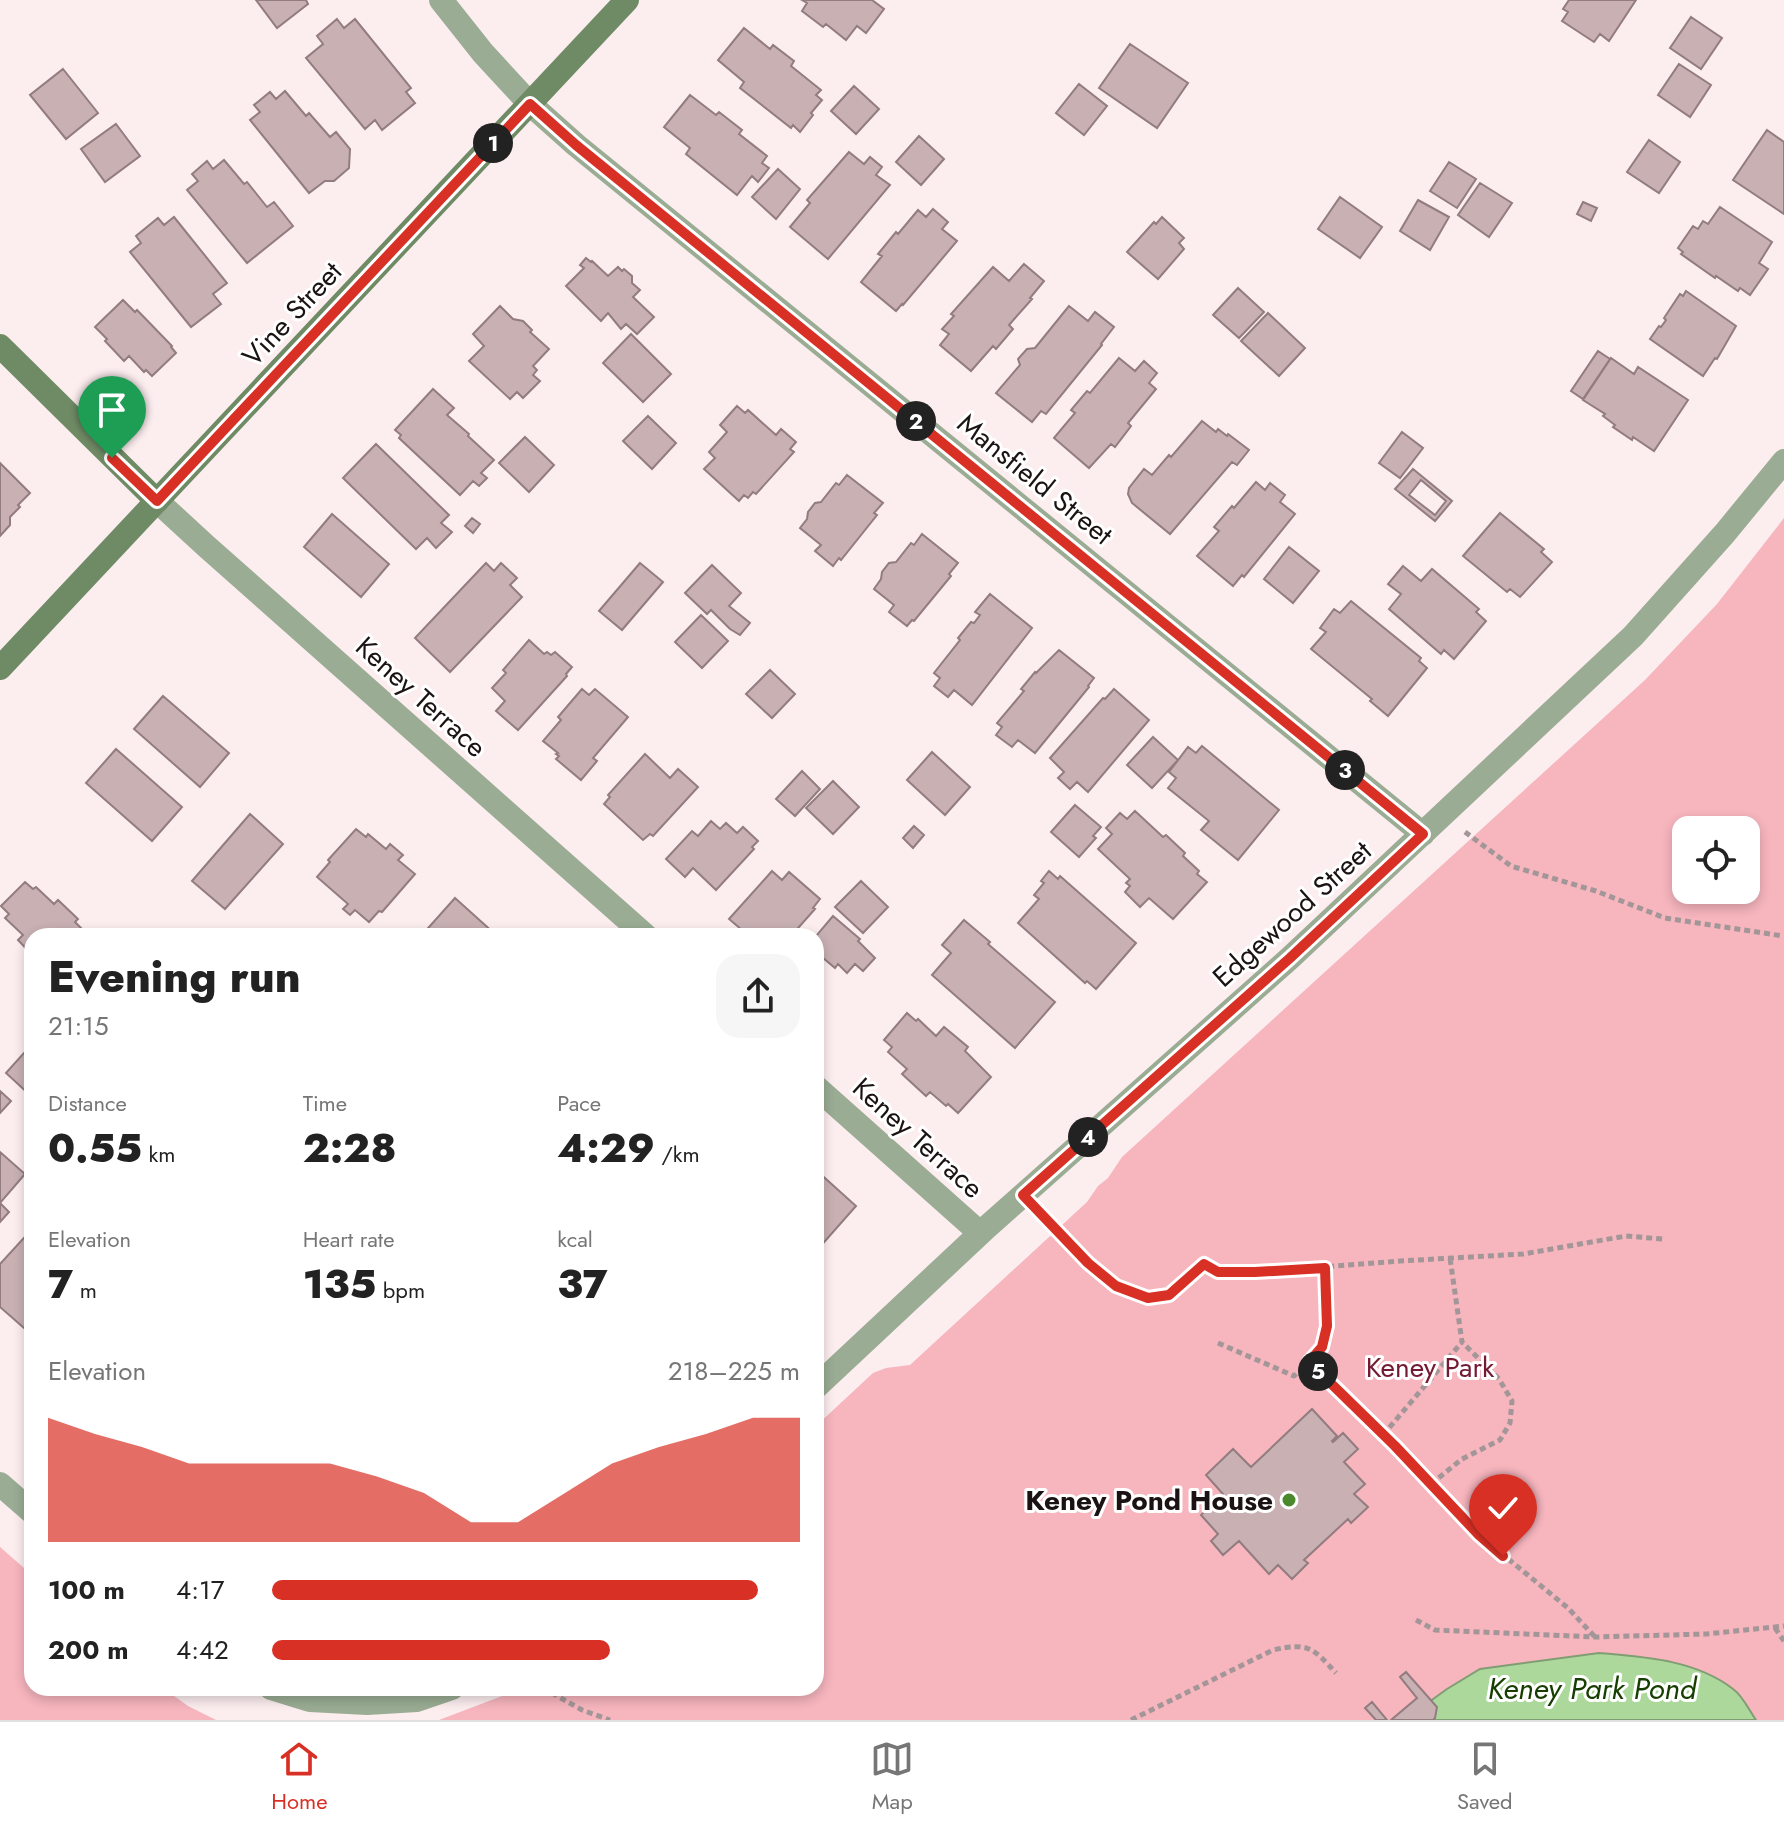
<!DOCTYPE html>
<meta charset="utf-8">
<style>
body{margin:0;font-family:Jost,sans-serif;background:#f6f6f6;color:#222;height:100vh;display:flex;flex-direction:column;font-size:30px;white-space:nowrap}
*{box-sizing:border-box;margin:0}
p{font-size:26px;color:#767676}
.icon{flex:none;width:44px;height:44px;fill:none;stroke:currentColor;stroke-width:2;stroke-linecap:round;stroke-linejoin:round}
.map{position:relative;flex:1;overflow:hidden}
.drawer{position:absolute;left:24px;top:928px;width:800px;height:768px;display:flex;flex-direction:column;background:#fff;border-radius:24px;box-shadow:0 4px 12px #0003}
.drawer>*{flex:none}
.tools{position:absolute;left:1672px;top:816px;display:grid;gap:16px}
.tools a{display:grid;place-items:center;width:88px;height:88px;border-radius:16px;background:#fff;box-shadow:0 4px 12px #0003;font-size:40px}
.pin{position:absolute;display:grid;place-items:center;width:68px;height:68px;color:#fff;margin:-82px -34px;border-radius:50% 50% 50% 0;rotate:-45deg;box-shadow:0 0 8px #0007}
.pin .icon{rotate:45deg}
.km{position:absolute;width:40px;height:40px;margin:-20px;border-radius:50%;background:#222;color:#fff;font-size:22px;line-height:40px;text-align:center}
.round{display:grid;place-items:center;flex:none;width:84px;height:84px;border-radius:24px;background:#f6f6f6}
.head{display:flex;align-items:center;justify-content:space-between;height:136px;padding:0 24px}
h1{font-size:44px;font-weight:800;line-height:60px}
.metrics{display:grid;grid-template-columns:repeat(3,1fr);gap:12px;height:136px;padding:8px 24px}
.metrics div{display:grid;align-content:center}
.metrics b{font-size:40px;font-weight:800}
.metrics small{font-size:22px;font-weight:400}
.metrics p{font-size:22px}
.chart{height:224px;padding:16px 24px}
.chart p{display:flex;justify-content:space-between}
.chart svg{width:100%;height:144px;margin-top:8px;fill:#d93025;opacity:.7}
ul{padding:0 24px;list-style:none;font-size:26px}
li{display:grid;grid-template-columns:128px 96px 1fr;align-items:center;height:60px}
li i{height:20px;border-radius:10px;background:#d93025}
.tab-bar{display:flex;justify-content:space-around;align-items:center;height:112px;border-top:2px solid #e0e0e0;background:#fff;font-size:22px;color:#767676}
.tab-bar a{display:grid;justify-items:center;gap:4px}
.tab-bar .selected{color:#d93025}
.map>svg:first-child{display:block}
.green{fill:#f7b5be;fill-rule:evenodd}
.water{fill:#acd89c;stroke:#809d73;stroke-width:2}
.building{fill:#c8b0b3;stroke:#927c7f;stroke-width:2;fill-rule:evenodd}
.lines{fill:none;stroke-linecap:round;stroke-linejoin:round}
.path{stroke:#a39698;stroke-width:5;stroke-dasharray:6 4;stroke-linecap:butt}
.street{stroke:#9aac93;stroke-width:24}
.secondary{stroke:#6f8b65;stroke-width:24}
.route-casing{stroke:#fff;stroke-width:16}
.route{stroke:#d93025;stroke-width:10}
.poi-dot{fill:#4a8a2c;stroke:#fff;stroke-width:3}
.labels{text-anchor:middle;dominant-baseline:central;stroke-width:6;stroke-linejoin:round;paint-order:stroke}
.street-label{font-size:28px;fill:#1b1213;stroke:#fff}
.park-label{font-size:28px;fill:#741b33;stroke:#fff}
.poi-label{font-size:28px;font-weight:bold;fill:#1b1213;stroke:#fff;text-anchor:end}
.water-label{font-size:30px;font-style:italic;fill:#163e00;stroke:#fff}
</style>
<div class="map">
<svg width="1784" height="1720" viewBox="0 0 1784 1720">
<rect width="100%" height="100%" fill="#fcedef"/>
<path class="green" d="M1784,518V1720H439L523,1688H816V1426L873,1373L886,1368L910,1365L1087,1202L1098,1186L1108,1178L1122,1157L1645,680L1717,604ZM1686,830H1746V890H1686Z
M0,1547L32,1575V1688H163L188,1706L216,1720H0Z"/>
<path class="water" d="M1599,1653C1645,1657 1696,1660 1733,1689C1743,1696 1749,1710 1756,1720H1404L1447,1689L1480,1669Z"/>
<path class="building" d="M256,0H306L308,4L277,28Z
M802,0H872L884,9L866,33L857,26L846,40L826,24L823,27L802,11L807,3Z
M1569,0H1636L1609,41L1600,34L1594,42L1562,21L1568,12L1563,9Z
M1691,17L1722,38L1701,69L1670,48Z
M337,19L344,28L355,19L411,88L406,92L415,103L382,130L375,120L365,129L306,58L323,44L317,36Z
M744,28L770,49L773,45L794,61L791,66L821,90L816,95L822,100L811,113L813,115L800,132L793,125L791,128L740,88L744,82L718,60Z
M1130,44L1188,83L1157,128L1099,88Z
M1679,64L1711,85L1690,117L1658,95Z
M63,69L98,113L66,139L30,95Z
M1079,84L1107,106L1084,135L1056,113Z
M854,86L879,109L856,134L831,111Z
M285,91L306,116L309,113L330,137L336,132L350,149L349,168L334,181H325L309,193L250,120L260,112L254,105L270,92L276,99Z
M690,95L716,115L719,112L742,130L739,134L767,156L762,163L769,168L758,182L752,176L737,195L686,154L690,148L664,127Z
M116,124L140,156L105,182L81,149Z
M1767,130L1784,142V214L1733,180Z
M919,136L944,159L921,185L896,162Z
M1649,140L1680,162L1659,193L1627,172Z
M849,152L864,164L870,157L882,167L876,175L890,185L828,259L790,227L810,203L807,200Z
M224,160L244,184L247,182L267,207L274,202L293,226L247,263L187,190L198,181L192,174L207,161L213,169Z
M1449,162L1476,179L1457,208L1430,191Z
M778,169L800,189L776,219L752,197Z
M1480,183L1512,203L1489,237L1458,215Z
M1340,197L1382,227L1360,258L1318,229Z
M1418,200L1449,217L1430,250L1400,231Z
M1583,202L1597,208L1591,221L1577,214Z
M1720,207L1772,242L1759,263L1768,269L1750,295L1740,288L1738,291L1716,276L1715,278L1681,254L1683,252L1678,248L1693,226L1698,229L1703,221L1708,224Z
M933,209L948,222L942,229L957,241L903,305L902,304L896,311L861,282L882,256L878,254L896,232L898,234L918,210L926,217Z
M174,217L227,283L213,294L221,304L191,327L130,252L141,243L136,236L158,218L164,225Z
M1162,217L1184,238L1179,243L1184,249L1158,279L1127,252L1154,222L1156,224Z
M586,258L591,262L592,261L608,276L618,267L622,271L624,269L632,276V283L640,290L633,297L654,317L637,334L626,324L621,329L608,313L601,321L566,286L584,268L580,265Z
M1024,264L1044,281L1030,298L1032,299L1009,325L1013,329L996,349L993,346L971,371L940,345L949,334L942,329L954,316L951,314L993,267L1009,281Z
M1238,288L1264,312L1239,338L1213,315Z
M1686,291L1736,326L1717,359L1715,358L1703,376L1650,339L1659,326L1661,327L1666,320L1664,318L1680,294L1683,296Z
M123,300L135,312L137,310L172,346L171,347L176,353L152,376L146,370L144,372L129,356L124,361L105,341L107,339L95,327Z
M500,306L513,319L523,321L532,330L530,332L549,349L533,366L537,370L533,375L540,381L523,398L517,392L510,399L469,361L484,346L473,334Z
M1069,306L1088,321L1095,312L1114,327L1101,344L1102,345L1046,414L1041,411L1032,422L996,393L1020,365L1018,359L1027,349L1035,348Z
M1268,313L1305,348L1279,376L1241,341Z
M631,334L671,374L643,402L603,363Z
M1598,351L1610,359L1583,399L1571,391Z
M1119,358L1135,371L1144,361L1157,373L1149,383L1156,389L1128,423L1131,426L1115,447L1111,444L1089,468L1054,438L1075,413L1071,410L1087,391L1090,393Z
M1611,358L1634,374L1638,367L1688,400L1654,451L1633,437L1632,440L1613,427L1615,425L1603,416L1605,414L1583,400Z
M433,389L454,408L447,415L469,434L468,436L494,460L481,473L487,478L479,486L473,481L460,495L399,438L401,435L395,430Z
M737,406L745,413L748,410L776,435L781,429L796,442L790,449L794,452L756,494L753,492L748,498L744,495L739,501L704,469L715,458L709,452L727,432L720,425Z
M648,416L676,443L652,469L623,441Z
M1202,421L1216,432L1218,429L1227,436L1228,434L1249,450L1237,465L1232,462L1170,534L1132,503L1128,494L1129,488L1144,469L1152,475L1169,455L1171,457Z
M1402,432L1423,448L1400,478L1379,463Z
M525,437L554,465L529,492L499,463Z
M376,444L449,515L441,523L452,532L436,548L427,538L416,549L343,478Z
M0,463L30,493L18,505L20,507L10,517V525L0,536Z
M1413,469L1452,501L1435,521L1395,489ZM1421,480L1446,501L1435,515L1409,495Z
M847,475L883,503L874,513L877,515L841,560L839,558L833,566L815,551L821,545L800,528L807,519L808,512L815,503L821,502L836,483L839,485Z
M1256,482L1265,490L1270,483L1285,495L1280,502L1295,514L1244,577L1242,575L1233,586L1197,556L1219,531L1214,527L1232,506L1234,508Z
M1500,513L1544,549L1541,552L1552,562L1520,597L1510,589L1507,592L1463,556Z
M332,514L389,564L361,597L304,547Z
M472,518L480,524L473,533L465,526Z
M922,534L958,563L949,574L951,576L914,621L912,620L907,626L889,612L894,605L874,589L881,579L882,572L889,563L896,562L911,543L914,545Z
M1289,547L1319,571L1293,603L1264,579Z
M486,563L494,571L501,563L517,578L510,585L522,597L450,672L415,638Z
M640,563L663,582L622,630L599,611Z
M712,565L741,593L729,606L750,623L740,635L730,629L711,610L707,614L685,593Z
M1403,566L1421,581L1432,569L1479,609L1476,612L1486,621L1454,659L1444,650L1441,654L1389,609L1401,594L1388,584Z
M990,594L1032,628L972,705L954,690L948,697L934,686L940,678L934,673L960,640L958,638L971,622L974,623L980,615L975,612Z
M1351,601L1421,658L1419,661L1427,668L1388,716L1370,701L1372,699L1311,649L1326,632L1320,628L1334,609L1340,613Z
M701,615L728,641L702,668L675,642Z
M529,640L544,654L547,652L551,655L555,652L572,667L566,674L567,676L518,730L496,711L505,701L492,688L506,673L503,670Z
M1059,650L1094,678L1088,686L1089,687L1035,753L1018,740L1012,747L996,735L1002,727L997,723L1024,691L1021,689L1035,672L1036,673Z
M770,670L795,694L772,718L746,694Z
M582,689L589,695L595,689L628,717L593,758L597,761L581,780L556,759L559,756L556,754L558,753L543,741L561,720L558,717Z
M1114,689L1149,720L1088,792L1077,782L1070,789L1058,778L1064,772L1050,758L1103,698L1105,699Z
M163,696L229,753L200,787L134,729Z
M1153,737L1178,760L1152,788L1127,765Z
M1202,746L1279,810L1238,860L1201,830L1209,821L1168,788L1176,778L1169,772L1188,747L1196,753Z
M116,749L182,807L152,841L86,783Z
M932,752L970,787L945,815L907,780Z
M645,754L670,778L678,769L698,787L653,836L650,834L643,840L604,804L610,797L608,795Z
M802,771L820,789L795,816L776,799Z
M833,781L859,807L833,834L806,808Z
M1075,805L1101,827L1093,836L1096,838L1079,857L1051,832Z
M1135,811L1163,837L1166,835L1185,853L1183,856L1199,871L1197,874L1207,882L1173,919L1149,898L1140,907L1125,892L1130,886L1126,883L1130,879L1098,849L1112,834L1106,828L1120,813L1127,819Z
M250,814L283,844L225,909L192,881Z
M711,821L720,829L726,823L737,833L743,827L758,841L752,847L754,849L716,890L693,868L685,877L666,859L692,831L698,836Z
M914,826L924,835L913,848L903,838Z
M356,829L366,837L368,834L386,849L390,844L403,855L398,860L415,874L382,912L379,911L369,922L355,910L350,915L343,909L348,904L317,877L330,862L328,860Z
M772,871L782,880L789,872L820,899L813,908L815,909L791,936H749L729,919Z
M1049,871L1058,879L1060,876L1136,943L1096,989L1087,981L1085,983L1018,923L1039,899L1034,895L1044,883L1041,881Z
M861,881L888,907L863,933L835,907Z
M25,882L33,889L36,887L54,904L58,900L78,919L75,922L89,936H32V955L18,940L23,935L5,918L9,914L1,906Z
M455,898L495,934L493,936H421Z
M833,916L860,939L858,941L875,958L863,971L855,964L847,973L838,964L835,968L816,952V936Z
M964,920L990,942L988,944L1055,1002L1015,1048L932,975L951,953L942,945Z
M907,1013L916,1021L918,1019L936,1036L944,1027L968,1047L965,1051L991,1077L958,1113L948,1104L946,1106L930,1092L926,1096L902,1074L907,1069L888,1052L892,1047L884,1040Z
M32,1044V1097L6,1073Z
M0,1091L11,1101L0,1113Z
M0,1152L25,1174L0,1203Z
M816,1170L856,1206L819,1248L816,1246Z
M0,1203L9,1212L0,1222Z
M32,1229V1335L0,1307V1264Z
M1312,1409L1337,1436L1332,1441L1333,1442L1343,1433L1358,1449L1344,1462L1365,1484L1354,1494L1368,1507L1351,1523L1348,1519L1304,1560L1308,1563L1292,1579L1278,1565L1269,1574L1239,1541L1223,1555L1211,1541L1218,1534L1201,1515L1223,1494L1206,1475L1233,1449L1251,1467Z
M1406,1672L1437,1707L1435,1718L1433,1720H1391L1417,1698L1400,1677Z
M1372,1702L1387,1720H1376L1365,1708Z"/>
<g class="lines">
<path class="path" d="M1465,832L1511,866L1596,891L1665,918L1783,936
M1043,1216L1088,1263L1116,1286L1148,1298L1169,1295L1204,1264L1218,1272H1255L1400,1261L1523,1254L1626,1236L1663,1239
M1325,1268L1327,1326L1322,1347L1309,1362L1395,1446L1479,1535L1568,1608L1595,1637
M1218,1343L1294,1376L1309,1362
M1383,1435L1462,1342
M1431,1484L1462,1459L1500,1440L1510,1423L1512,1401L1499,1379L1462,1342L1450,1258
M1416,1620L1435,1630L1595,1637L1706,1634L1784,1626
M1775,1628L1784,1641
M543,1688L582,1710L610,1720
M1131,1720L1273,1650C1309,1642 1313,1648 1336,1673"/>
<path class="street" d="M441,0L483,53L530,104L576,145L1423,834
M157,501L206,546L646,936
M816,1087L980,1233
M816,1387L987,1227L1290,958L1633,636L1725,533L1784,461
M0,1484L32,1512
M271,1688L310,1700L367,1703L417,1700L452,1688"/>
<path class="secondary" d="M0,346L157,501
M0,668L627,0"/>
</g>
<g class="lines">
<defs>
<path id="route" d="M112,458L157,501L530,104L576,145L1423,834L1290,958L1023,1195L1088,1263L1116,1286L1148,1298L1169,1295L1204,1264L1218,1272H1255L1325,1268L1327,1326L1322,1347L1309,1362L1395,1446L1479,1535L1503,1556"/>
</defs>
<use href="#route" class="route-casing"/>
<use href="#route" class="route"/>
</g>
<circle class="poi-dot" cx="1289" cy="1500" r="8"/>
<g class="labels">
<g class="street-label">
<text transform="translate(292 314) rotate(-47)">Vine Street</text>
<text transform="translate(1035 479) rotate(39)">Mansfield Street</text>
<text transform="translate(421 697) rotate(42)">Keney Terrace</text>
<text transform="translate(1292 914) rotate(-42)">Edgewood Street</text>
<text transform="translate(918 1138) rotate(42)">Keney Terrace</text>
</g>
<g class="park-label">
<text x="1430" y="1367">Keney Park</text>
</g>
<g class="poi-label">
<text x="1273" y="1500">Keney Pond House</text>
</g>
<g class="water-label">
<text x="1592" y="1688">Keney Park Pond</text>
</g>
</g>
</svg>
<div class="tools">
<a><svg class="icon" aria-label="locate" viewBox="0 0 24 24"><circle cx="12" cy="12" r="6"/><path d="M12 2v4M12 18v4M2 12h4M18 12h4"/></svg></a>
</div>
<div class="pin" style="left:112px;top:458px;background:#1e9e55"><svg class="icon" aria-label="arrive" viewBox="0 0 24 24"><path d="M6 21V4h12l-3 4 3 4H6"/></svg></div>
<div class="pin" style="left:1503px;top:1556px;background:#d93025"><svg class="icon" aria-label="check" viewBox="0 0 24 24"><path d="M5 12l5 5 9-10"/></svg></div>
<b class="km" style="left:493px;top:143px">1</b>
<b class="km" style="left:916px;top:421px">2</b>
<b class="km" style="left:1345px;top:770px">3</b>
<b class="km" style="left:1088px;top:1137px">4</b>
<b class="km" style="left:1318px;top:1371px">5</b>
<section class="drawer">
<div class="head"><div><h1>Evening run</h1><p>21:15</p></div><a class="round"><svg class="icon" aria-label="share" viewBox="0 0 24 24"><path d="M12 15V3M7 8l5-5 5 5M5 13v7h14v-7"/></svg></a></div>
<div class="metrics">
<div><p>Distance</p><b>0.55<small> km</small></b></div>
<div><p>Time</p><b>2:28</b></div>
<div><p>Pace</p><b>4:29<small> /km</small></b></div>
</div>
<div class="metrics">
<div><p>Elevation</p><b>7<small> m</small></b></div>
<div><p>Heart rate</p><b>135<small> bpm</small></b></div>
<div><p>kcal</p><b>37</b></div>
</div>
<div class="chart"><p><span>Elevation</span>218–225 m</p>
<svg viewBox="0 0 160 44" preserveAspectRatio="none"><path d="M0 44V6L10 11L20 15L30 20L40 20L50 20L60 20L70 24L80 29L90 38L100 38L110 29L120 20L130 15L140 11L150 6L160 6V44z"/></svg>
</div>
<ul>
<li><b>100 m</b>4:17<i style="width:92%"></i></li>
<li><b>200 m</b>4:42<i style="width:64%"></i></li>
</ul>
</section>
</div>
<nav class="tab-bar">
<a class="selected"><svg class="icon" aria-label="home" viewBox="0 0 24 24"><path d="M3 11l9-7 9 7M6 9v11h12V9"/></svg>Home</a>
<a><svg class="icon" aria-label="map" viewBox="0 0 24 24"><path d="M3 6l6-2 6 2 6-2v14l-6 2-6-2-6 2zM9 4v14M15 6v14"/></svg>Map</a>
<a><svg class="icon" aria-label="saved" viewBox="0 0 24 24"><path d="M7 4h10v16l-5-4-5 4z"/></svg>Saved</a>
</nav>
